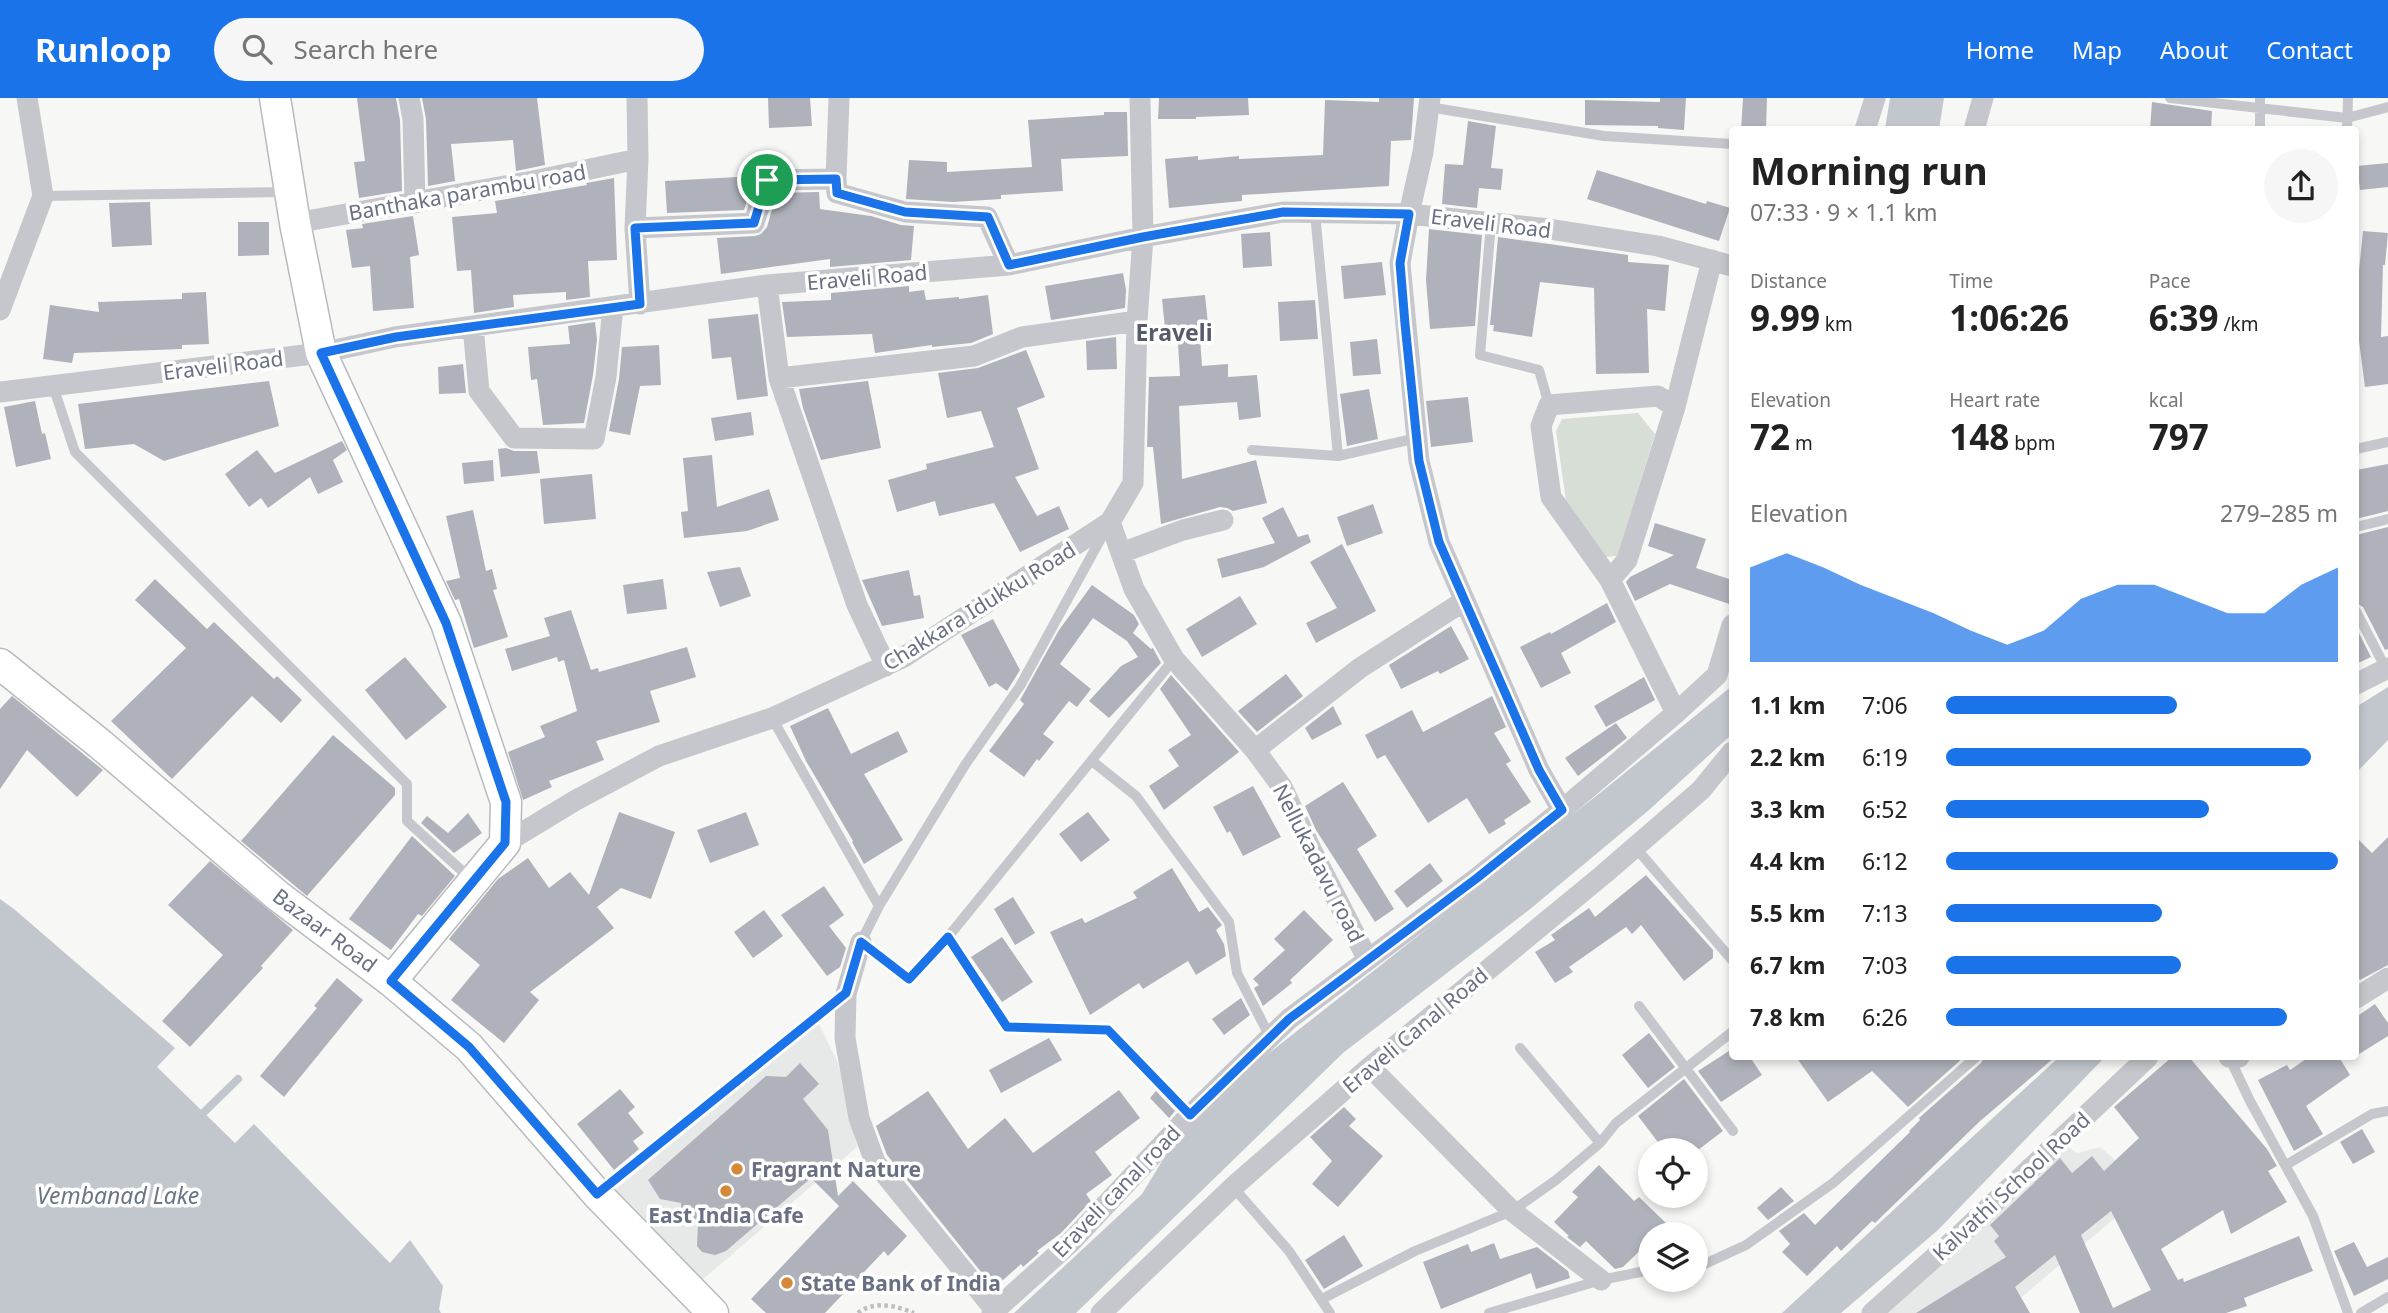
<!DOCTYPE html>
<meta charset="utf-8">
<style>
body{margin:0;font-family:"Noto Sans",sans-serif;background:#f6f6f6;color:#222;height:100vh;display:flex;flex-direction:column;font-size:26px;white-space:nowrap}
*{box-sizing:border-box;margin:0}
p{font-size:23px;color:#767676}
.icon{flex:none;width:38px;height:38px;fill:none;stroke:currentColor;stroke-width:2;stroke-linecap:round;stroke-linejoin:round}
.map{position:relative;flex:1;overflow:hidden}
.panel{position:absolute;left:1729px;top:28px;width:630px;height:934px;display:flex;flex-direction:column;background:#fff;border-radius:7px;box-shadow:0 4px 10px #0003}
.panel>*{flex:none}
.controls{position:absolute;left:1638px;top:1040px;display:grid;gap:14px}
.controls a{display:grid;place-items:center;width:70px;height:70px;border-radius:50%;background:#fff;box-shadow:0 4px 10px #0003;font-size:35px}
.pin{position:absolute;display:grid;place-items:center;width:60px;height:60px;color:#fff;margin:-30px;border:4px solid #fff;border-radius:50%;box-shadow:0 2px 7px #0007}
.round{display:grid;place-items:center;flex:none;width:74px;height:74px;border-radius:37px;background:#f6f6f6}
.headline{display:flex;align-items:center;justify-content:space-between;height:119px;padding:0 21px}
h1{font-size:38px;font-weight:700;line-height:52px}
.stats{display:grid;grid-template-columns:repeat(3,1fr);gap:10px;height:119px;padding:7px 21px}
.stats div{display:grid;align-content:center}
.stats b{font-size:35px;font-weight:700}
.stats small{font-size:19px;font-weight:400}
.stats p{font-size:19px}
.chart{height:196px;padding:14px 21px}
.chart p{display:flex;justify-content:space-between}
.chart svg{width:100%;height:126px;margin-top:7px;fill:#1a73e8;opacity:.7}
ul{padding:0 21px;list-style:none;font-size:23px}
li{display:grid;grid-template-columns:112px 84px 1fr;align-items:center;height:52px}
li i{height:18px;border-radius:9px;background:#1a73e8}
header{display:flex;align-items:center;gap:42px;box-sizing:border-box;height:98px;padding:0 35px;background:#1a73e8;color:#fff}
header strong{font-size:33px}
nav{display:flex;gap:38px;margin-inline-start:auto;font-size:24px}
.search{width:490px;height:63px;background:#f6f6f6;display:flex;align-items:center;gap:18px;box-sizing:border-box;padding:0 24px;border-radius:38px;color:#767676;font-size:26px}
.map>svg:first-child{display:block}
.built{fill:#e7e8e8}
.green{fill:#d7ded6}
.water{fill:#c2c7ce}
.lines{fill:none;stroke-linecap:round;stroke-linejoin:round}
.stream{stroke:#c2c7ce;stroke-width:8}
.building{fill:#afb2ba;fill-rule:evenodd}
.secondary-casing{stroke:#b8bac0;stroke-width:33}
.path{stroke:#bdbec1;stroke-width:4.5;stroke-dasharray:3.5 3.5;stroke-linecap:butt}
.lane{stroke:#c6c7cc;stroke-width:10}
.street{stroke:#c6c7cc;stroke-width:21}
.secondary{stroke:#fff;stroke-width:30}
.route-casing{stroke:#fff;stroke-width:14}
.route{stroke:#1a73e8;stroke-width:9}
.poi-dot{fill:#d48938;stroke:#fff;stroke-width:2.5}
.labels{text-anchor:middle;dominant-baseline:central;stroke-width:7;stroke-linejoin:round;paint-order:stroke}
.street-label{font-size:21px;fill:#697083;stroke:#fff}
.poi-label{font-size:21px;font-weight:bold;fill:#697083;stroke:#fff;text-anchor:start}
.neighbourhood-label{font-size:23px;font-weight:bold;fill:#565b69;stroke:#fff}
.water-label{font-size:23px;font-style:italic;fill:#6a7685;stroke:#fff}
</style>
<header>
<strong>Runloop</strong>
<div class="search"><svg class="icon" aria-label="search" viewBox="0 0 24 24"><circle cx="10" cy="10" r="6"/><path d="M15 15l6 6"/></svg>Search here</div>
<nav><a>Home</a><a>Map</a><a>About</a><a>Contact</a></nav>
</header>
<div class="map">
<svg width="2388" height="1215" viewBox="0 0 2388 1215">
<rect width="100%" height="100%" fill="#f7f7f5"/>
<path class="built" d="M819,926L838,965L857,1049L701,1183L615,1092Z
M2065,1046L2077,1055L2100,1049L2149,1091L2003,1215H1877Z"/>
<path class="green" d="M1638,315L1655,336L1618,458L1605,459L1566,403L1556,333L1562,321Z"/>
<path class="water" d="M1890,0H1944L1939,31H1885Z
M1732,588V634L1730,638L1649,712L1529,812L1343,955L1076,1215H1014L1142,1096L1190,1017L1600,695Z
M2388,589V642L2356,675V609Z
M0,801L14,811L175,950L157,969L235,1045L254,1026L390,1165L410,1142L443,1188L439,1211L441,1215H0Z
M2059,959H2105L1938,1132L1841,1215H1782Z"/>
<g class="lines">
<path class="stream" d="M197,1021L238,981"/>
</g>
<path class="building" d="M357,0H396L400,22L402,93L359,100L354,64L365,63Z
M422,0H537L545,67L516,73L513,42L451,46L455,83L428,88L426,21Z
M768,0H810L812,28L769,30Z
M1159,0H1248L1249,17L1196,19V21H1158Z
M1379,0H1414L1411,42L1391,43L1389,88L1242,97V103L1169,110L1165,61L1198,58V62L1239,58V61L1323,57L1325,2L1379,4Z
M1660,0H1686L1684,32L1658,30V28L1585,27V2L1660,4Z
M1743,0H1767L1766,32H1741Z
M2152,4L2212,13L2211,32H2150Z
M1104,14H1127L1128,58L1061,61L1063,93L1001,97V101L953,104L906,101L909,62L947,64V74L1032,69L1028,22L1104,17Z
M1468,23L1496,28L1491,70L1503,71L1501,92L1479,90L1477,110L1442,106L1445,66L1463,67Z
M2388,65V89L2360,92L2357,68Z
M1597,72L1706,106L1707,103L1730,110L1719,143L1587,101Z
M755,78L744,112L667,115L665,83Z
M614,80L617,162L588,163L590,199L566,202V194L513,197L514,209L474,215L471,172L457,173L452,119L497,115L495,103L587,87L586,85Z
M819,94L820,111L871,118L901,127L914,128L911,162L830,169V161L721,176L717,140L755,138L761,136L767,129L777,95Z
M150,104L152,147L112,149L109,105Z
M413,118L419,157L410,159L414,210L373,213L370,168L352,170L346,132L363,130L362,126Z
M238,124H269V157L238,158Z
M1429,131L1482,137L1475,228L1430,231L1426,182Z
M2363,133L2388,135L2385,167H2383L2381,239L2388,238V286L2365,289L2356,220V173H2359Z
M1270,134L1272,168L1243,170L1241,136Z
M1498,139L1628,157V164L1669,167L1665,213L1647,211L1649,275L1596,276L1594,190L1540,184L1532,239L1493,233L1494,227H1490Z
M1382,164L1386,197L1344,201L1341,168Z
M1123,175L1126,192L1125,210L1051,222L1045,188Z
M909,188V194L924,192L926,202L959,199V201L988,197L993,236L971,245L932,249V247L875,255L872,236L787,239L782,204L831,202V195Z
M206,194L209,246L182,247V251L74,255L72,265L43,261L50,207L99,214L98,204L182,201V195Z
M1205,197L1208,226L1199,227L1202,268L1228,266V279L1257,277L1261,319L1239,322L1237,304L1179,308L1182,381L1256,362L1267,405L1233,413L1227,410L1220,409L1161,426L1153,349H1147L1149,279L1180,278L1177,229L1165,230L1162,201Z
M1315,202L1318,241L1280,243L1278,204Z
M758,216L768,298L737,302L731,259L712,261L708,221Z
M595,224L597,241L593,277L584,325L543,327L537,281L531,282L528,249L570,246L568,228Z
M1116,239L1117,271L1087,272L1086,243Z
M1377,241L1381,276L1353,278L1350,244Z
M659,247L661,287L640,288L630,337L609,333L619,281L622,249Z
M1026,252L1045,299L1017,310L1039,371L1015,379L1037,418L1059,408L1069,431L1020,454L994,405L939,418L935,403L897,414L888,382L927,371L926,366L994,349L981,313L947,320L938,275L978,270Z
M463,266L466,295L439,296L438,269Z
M269,283L279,328L164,363L134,346L85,351L78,306Z
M868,283L881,350L821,362L803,310L799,291Z
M1369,291L1378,341L1347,348L1340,296Z
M1468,299L1473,344L1431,349L1426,303Z
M35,303L42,336L45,335L51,361L16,369L4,309Z
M751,314L754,337L715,343L711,320Z
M342,343L347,352L333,362L343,384L318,396L310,379L268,410L261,400L249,409L225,376L257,352L275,375Z
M506,350L514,353H537L540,375L501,379L498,351Z
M712,357L717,409L769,391L779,422L747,433L684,440L681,414L688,413L683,360Z
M493,362L494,383L464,386L462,365Z
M2388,366V413L2356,421V372Z
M592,376L596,421L544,426L540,381Z
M1373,406L1383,435L1347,448L1337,419Z
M1283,409L1298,439L1308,436L1311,444L1264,469L1222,480L1217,461L1275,445L1262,420Z
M473,412L486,473L492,471L497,491L493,492L508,539L474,550L459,501L455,502L446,483L460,480L446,418Z
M1655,425L1706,441L1696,470L1732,482V507L1670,486L1635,503L1626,484L1630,479L1674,457L1648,448Z
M2388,429V551L2385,552L2363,509L2356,505V437Z
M1342,446L1376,513L1316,545L1306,525L1337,510L1310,464Z
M740,469L751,498L720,509L707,474Z
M909,472L914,498L920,497L924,520L882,528L862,482Z
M155,481L207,531L214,524L274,581L277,578L302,602L281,625L252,598L172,681L111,623L186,550L135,502Z
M663,481L667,511L627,516L623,487Z
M1092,487L1134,517L1139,526L1133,535L1151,551L1153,550L1161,565L1109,620L1089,603L1121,568L1138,559L1127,543L1093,520L1060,566L1091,591L1077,609L1069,603L1043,636L1054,644L1039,663L1037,661L1024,679L989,653L1024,606L1020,602L1059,532Z
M1240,498L1257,526L1202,559L1186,531Z
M1607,505L1616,524L1561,555L1571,575L1541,590L1520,549L1550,534L1551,536Z
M571,512L591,572L598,570L599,574L687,549L696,579L650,593L660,624L596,643L604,662L549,683L552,689L523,702L508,654L545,639L540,628L577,613L564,562L558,564L557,559L512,573L505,551L550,538L544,520Z
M993,521L1020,572L1007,593L996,585L989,589L961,537Z
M1451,528L1469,561L1440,576L1438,573L1401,591L1389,567Z
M2356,529L2371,559L2356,566Z
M405,559L447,609L406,642L365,592Z
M1286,576L1303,598L1257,634L1238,613Z
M1171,577L1239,654L1164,712L1149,688L1179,668L1168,652L1191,637L1160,591Z
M1644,579L1655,602L1606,629L1594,608Z
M12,598L103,672L77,699L27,652L0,691V611Z
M1492,598L1506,629L1494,635L1511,663L1506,666L1531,704L1504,722L1506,726L1489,736L1467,700L1428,725L1385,657L1377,661L1365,637L1412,612L1423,634Z
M1333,608L1342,626L1312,642L1305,630Z
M828,610L851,656L898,633L908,654L864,676L903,742L864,766L852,744L853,743L806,663L790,628Z
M1616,625L1627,640L1578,678L1565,660Z
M333,637L395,690V697L307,798L241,743Z
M1343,684L1377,738L1357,751L1394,811L1375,824L1316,732L1305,708Z
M1253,688L1281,739L1243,758L1230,733L1227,735L1213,709Z
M619,714L675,734L651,801L621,790L597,809L614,830L530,894L539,902L504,945L451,902L480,867L449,841L498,781L528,760L549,790L570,774L589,797Z
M746,714L759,747L710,765L697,732Z
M1088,714L1110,742L1081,764L1059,736Z
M468,715L482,735L454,755L421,725L427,718L448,735Z
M412,738L455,778L422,818L418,816L391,852L349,821Z
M2356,739L2372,755L2388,739V867L2360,882L2356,878Z
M210,763L293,832L261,868L263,870L190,949L162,923L223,857L168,807Z
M1430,765L1443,783L1407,810L1394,793Z
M1172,770L1199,814L1208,809L1222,827L1216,832L1224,846L1226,858L1196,877L1188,863L1143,891L1139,885L1090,917L1050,834L1082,820L1085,825L1137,800L1133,794Z
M1646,777L1713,852V860L1684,883L1641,827L1632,836L1626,829L1569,869L1573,874L1555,885L1535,854L1555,842L1551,837L1589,810L1595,819Z
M824,788L844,817L829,828L846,850L840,869L827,878L781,817Z
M1013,799L1035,835L1015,847L994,811Z
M764,812L783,838L753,860L734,834Z
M1304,812L1333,842L1290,882L1292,885L1263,908L1254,890L1259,887L1253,881L1285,852L1274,841Z
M1002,839L1033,884L1002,904L971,859Z
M337,880L363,902L284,999L260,978L317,910L314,908Z
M1241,900L1250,917L1224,937L1212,921Z
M2375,906L2388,925V938L2356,958V919Z
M1649,935L1675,969L1648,990L1622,957Z
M1049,940L1062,962L1001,995L989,972Z
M1732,951V959H1750L1762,977L1721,1004L1698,973Z
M1796,959H1964L1908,1009L1872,973L1828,1004Z
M1984,959H2055L1979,1024L1875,1125L1872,1123L1841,1153L1837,1148L1807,1178L1782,1154L1790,1146L1779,1133L1804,1115L1815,1127L1910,1034L1909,1033L1920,1022L1919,1020L1981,965Z
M2172,959H2189L2267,1051L2277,1068L2268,1073L2287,1104L2231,1136L2223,1112L2161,1151L2178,1182L2183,1180L2184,1184L2299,1138L2313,1173L2244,1200L2247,1208L2226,1215H2080L2055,1157L2015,1189L2030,1215H1916L2006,1159L1994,1143L1999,1138L1990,1127L2060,1060L2072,1075L2092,1058L2104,1073L2139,1040L2114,1009ZM2111,1113L2151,1192L2113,1210L2081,1137Z
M2309,959H2339L2350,977L2306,1008L2323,1036L2294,1053L2258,982L2287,967L2290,972Z
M800,965L819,986L803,1001L828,1032L838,1098L853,1083L907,1138L888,1158L884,1153L825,1215H766L751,1201L839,1108L811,1080L726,1153L715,1157L702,1154L697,1148L698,1126L682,1124L681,1105L660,1101L648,1082L766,978L786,979Z
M1684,981L1723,1033L1698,1052H1664L1638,1018Z
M620,991L635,1009L628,1015L644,1035L633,1043L639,1051L614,1072L577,1026Z
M1119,992L1140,1020L1095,1054L1112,1077L1086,1096L1091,1103L1061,1135L1037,1153L1039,1155L1023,1169L1021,1166L994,1190L887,1057L876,1028L928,993L968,1051L1005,1020L1033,1055Z
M1156,993L1175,1013L1169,1020L1150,1000Z
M1344,1009L1356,1021L1349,1028L1383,1058L1338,1109L1312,1086L1332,1063L1310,1039Z
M2362,1031L2375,1054L2353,1066L2340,1044Z
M1599,1067L1634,1103L1639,1099L1667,1126L1657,1136H1650V1143L1623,1169L1615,1171L1586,1143L1580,1149L1567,1139L1569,1138L1554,1124L1578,1099L1572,1094Z
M1781,1089L1794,1103L1768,1122L1757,1110Z
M1344,1137L1363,1168L1324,1191L1305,1162Z
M2354,1144L2367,1169L2388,1159V1181L2354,1198L2334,1153Z
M1494,1145L1500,1161L1537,1149L1568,1173L1570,1180L1536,1191L1531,1175L1441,1211L1423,1164L1468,1146L1471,1154Z"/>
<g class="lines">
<defs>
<path id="secondary" d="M275,0L295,125L321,255L446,525L506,704L505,745L391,883
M0,566L100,646L278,798L391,883L469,949L597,1096L713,1215"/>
</defs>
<use href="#secondary" class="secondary-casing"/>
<path class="path" d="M858,1215C875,1202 897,1208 914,1215"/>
<path class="lane" d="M2170,0L2347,20L2388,9
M2260,0V32
M1429,9L1604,38L1732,46
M2347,32L2348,0
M43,98L288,94
M1315,115L1338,358
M1491,125L1480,257L1539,272L1549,307
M53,288L75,354L407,686V723L471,781
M2356,351L2388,344
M1252,352L1338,358L1417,340
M2356,429L2388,421
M2356,513L2386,571
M772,620L879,808L861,844L909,882L948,839L1174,561
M1092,663L1136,698L1229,824L1237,875L1270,939
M1635,749L1732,862
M879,808L965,667L1020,588L1105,433
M948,839L1007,929L1108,932L1190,1017
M1639,908L1733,1033
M1520,950L1600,1045
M2230,961L2250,1003L2313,1118L2348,1215
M2286,1067L2372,1016L2388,1013
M1233,1089L1289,1153L1330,1215
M599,1094L845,896
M1696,1170L1746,1147L1833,1085L1976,959
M1322,1201L1415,1153L1512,1113L1556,1082L1600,1045L1616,1025L1732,934
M1489,1215L1601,1182L1650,1172
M2361,1215L2388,1199"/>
<path class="street" d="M409,0L413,21L415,105
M637,0L638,61L635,130L640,206
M1430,0L1423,54L1409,116L1400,165L1419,363L1439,444L1539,672L1562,712
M1865,32L1875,0
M1974,32L1983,0
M836,81L837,95L905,114L987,119L1009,167
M295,125L533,83L638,61
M635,130L754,125L767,82L836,81L839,0
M767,187L779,280L857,507L886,568
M0,212L43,98L27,0
M473,228L479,293L514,340L594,341L606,279L613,209
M779,280L974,258L1022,239L1137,223
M0,294L321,255L395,239L767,187L1009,167L1143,139L1283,114L1409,116L1549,131L1658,148L1732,168
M1675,309L1712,162
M1110,424L1134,491L1174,561L1255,652L1282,689L1311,751L1368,862
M1121,455L1183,432L1223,422
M1610,482L1627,462L1675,309L1658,298L1549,307L1541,328L1551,399L1610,482L1676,615
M2356,586L2388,570
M1255,652L1360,570L1464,503
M505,745L576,702L659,658L772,620L904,559L1110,424L1133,385L1137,223L1143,139L1140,0
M861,844L846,896L845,940L859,1020L875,1064L995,1212
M2356,900L2388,880
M2229,959H2239
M1370,969L1512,1113L1601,1182
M992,1215L1070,1145L1190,1017L1289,921L1477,780L1562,712L1676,615L1717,577L1732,527
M1101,1215L1233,1089L1370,969L1604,776L1701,692L1732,654
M1872,1215L1963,1134L2148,959"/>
<use href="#secondary" class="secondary"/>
</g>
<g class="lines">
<defs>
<path id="route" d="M836,81L837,95L905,114L988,119L1009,167L1143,139L1283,114L1409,116L1400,165L1405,226L1419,363L1439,444L1539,672L1562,712L1477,780L1289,921L1190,1017L1108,932L1007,929L948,839L909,881L861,844L846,895L597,1096L469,949L391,883L505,745L506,704L446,525L321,255L396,239L640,206L635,130L754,125L767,82Z"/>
</defs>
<use href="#route" class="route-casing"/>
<use href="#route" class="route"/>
</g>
<g class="poi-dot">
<circle cx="737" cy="1071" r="7"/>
<circle cx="726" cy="1093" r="7"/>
<circle cx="787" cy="1185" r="7"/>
</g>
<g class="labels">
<g class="street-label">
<text transform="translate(467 94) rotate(-10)">Banthaka parambu road</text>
<text transform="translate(1491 125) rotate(7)">Eraveli Road</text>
<text transform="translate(867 179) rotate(-5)">Eraveli Road</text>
<text transform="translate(223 267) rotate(-7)">Eraveli Road</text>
<text transform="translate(979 508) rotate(-32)">Chakkara Idukku Road</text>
<text transform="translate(1319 765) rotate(63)">Nellukadavu road</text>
<text transform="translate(325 832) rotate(37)">Bazaar Road</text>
<text transform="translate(1415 932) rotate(-40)">Eraveli Canal Road</text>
<text transform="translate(2011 1088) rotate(-43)">Kalvathi School Road</text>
<text transform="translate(1116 1093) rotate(-46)">Eraveli canal road</text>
</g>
<g class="poi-label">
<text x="751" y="1071">Fragrant Nature</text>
<text x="726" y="1117" text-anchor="middle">East India Cafe</text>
<text x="801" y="1185">State Bank of India</text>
</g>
<g class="neighbourhood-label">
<text x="1174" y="234">Eraveli</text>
</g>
<g class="water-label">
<text x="118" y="1097">Vembanad Lake</text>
</g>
</g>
</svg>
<div class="controls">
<a><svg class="icon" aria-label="locate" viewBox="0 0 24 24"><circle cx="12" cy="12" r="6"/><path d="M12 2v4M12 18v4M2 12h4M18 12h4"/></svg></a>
<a><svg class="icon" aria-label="layers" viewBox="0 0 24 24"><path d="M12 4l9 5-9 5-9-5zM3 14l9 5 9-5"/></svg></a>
</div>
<div class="pin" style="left:767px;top:82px;background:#1e9e55"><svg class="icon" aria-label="arrive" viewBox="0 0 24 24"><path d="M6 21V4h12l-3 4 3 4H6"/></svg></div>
<section class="panel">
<div class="headline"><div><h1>Morning run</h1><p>07:33 · 9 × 1.1 km</p></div><a class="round"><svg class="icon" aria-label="share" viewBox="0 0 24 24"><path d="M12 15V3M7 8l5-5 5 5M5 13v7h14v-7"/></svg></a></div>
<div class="stats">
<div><p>Distance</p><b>9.99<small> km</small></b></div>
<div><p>Time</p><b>1:06:26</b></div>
<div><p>Pace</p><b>6:39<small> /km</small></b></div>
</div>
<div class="stats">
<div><p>Elevation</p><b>72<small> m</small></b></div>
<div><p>Heart rate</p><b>148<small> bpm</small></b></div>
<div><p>kcal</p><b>797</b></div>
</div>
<div class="chart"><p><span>Elevation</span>279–285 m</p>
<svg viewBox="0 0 160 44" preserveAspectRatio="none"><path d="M0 44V11L10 6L20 11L30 17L40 22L50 27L60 33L70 38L80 33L90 22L100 17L110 17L120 22L130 27L140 27L150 17L160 11V44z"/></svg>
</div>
<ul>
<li><b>1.1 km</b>7:06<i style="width:59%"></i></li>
<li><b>2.2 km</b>6:19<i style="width:93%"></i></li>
<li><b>3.3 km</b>6:52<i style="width:67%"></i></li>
<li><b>4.4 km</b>6:12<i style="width:100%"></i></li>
<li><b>5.5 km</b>7:13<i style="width:55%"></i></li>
<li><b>6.7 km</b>7:03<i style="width:60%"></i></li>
<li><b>7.8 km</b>6:26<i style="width:87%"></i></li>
</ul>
</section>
</div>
